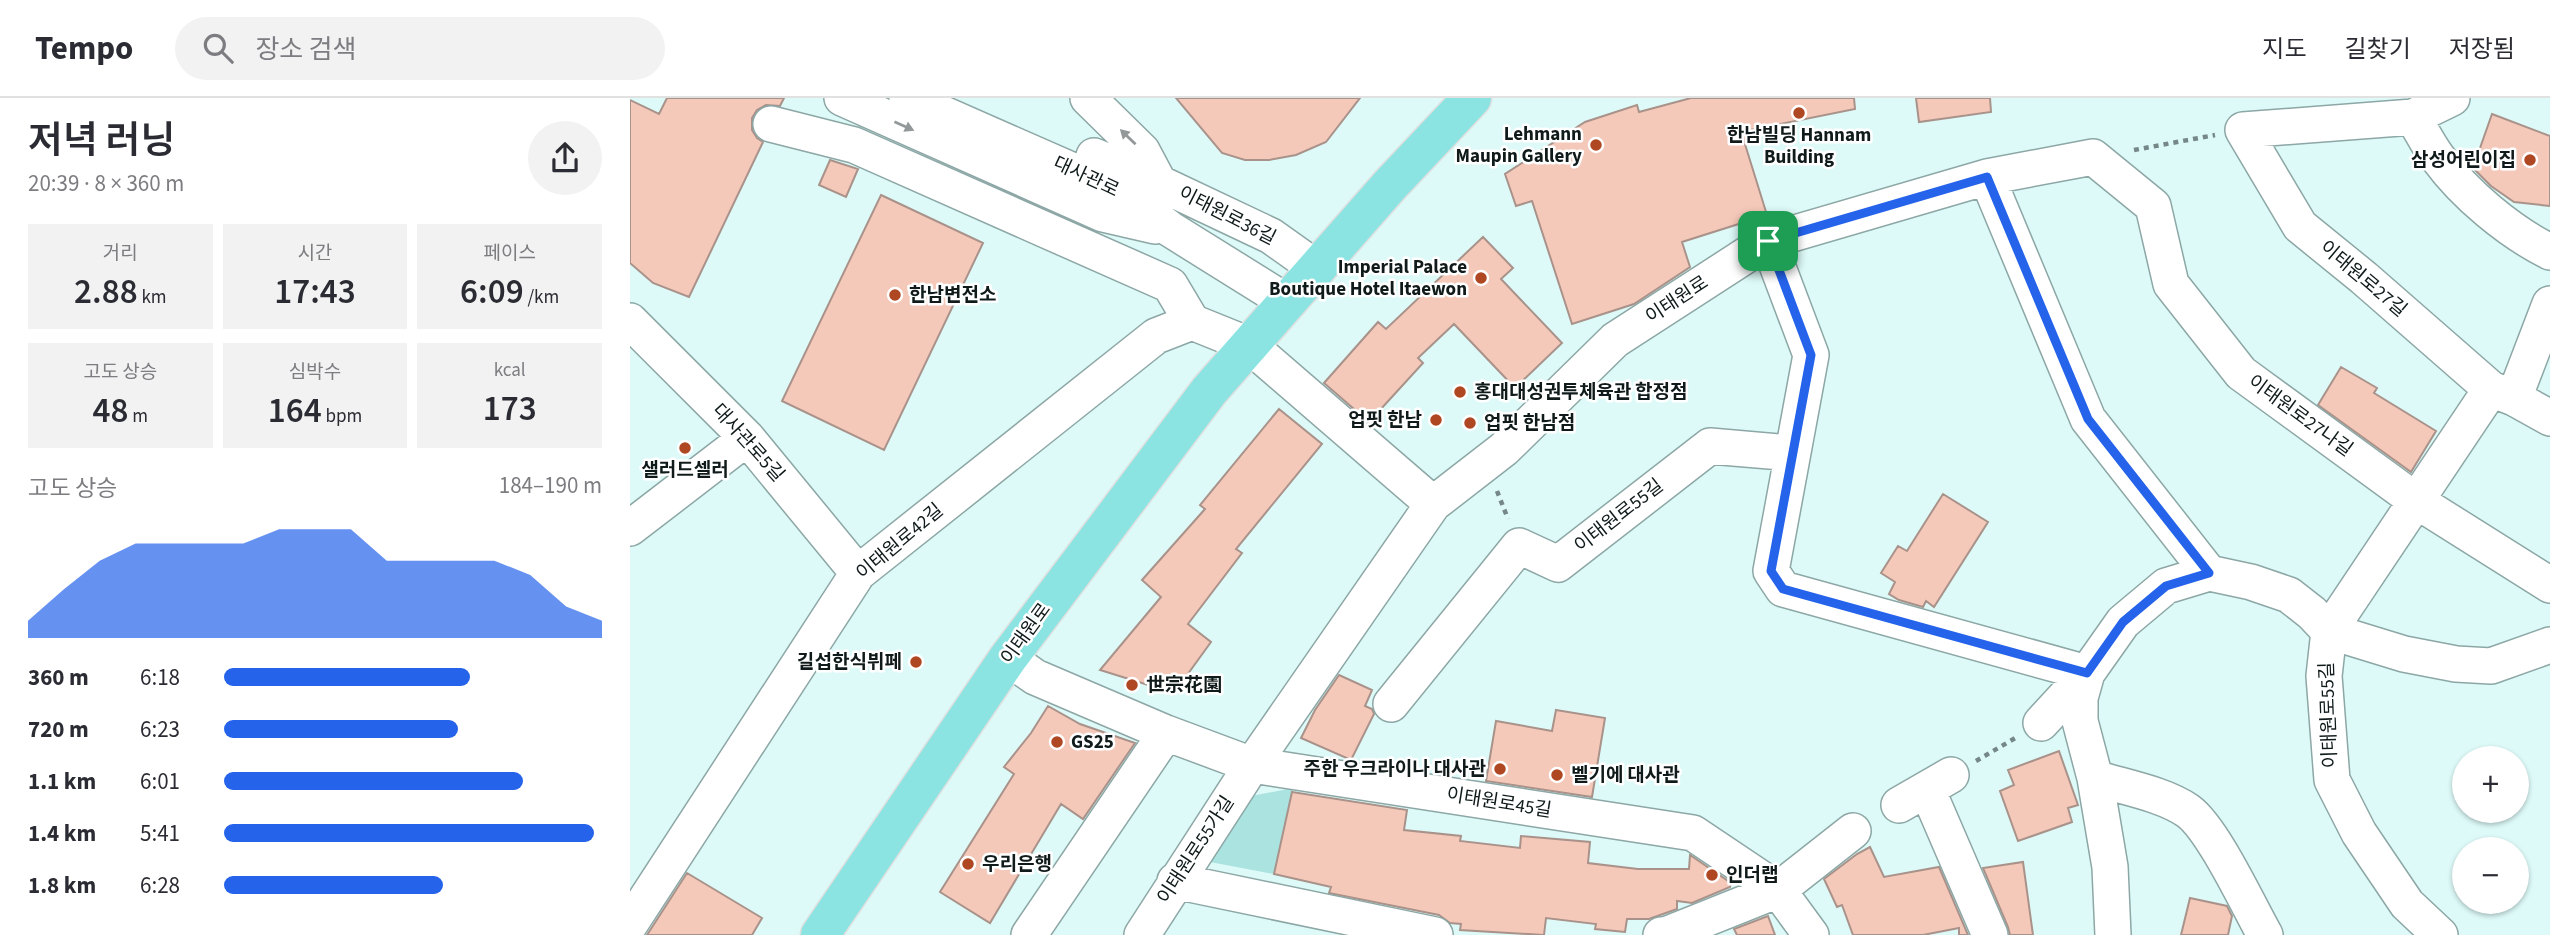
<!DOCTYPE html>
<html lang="ko">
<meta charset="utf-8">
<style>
body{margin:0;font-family:"Source Sans 3","Noto Sans KR",sans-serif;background:#f2f2f3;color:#2b2b33;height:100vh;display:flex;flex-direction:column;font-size:26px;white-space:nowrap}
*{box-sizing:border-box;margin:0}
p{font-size:23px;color:#7c7c81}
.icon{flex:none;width:38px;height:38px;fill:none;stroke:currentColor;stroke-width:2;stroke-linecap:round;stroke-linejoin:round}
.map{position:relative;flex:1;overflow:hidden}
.drawer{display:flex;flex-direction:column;background:#fff;width:630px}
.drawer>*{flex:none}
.fabs{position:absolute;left:1822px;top:648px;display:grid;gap:14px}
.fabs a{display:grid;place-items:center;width:77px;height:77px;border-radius:50%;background:#fff;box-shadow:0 2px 5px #0004;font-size:35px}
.pin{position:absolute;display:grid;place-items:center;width:60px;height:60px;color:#fff;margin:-30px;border-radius:14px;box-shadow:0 4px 10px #0006}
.round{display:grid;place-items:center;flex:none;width:74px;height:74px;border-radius:37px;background:#f2f2f3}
.head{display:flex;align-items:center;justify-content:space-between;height:119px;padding:0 28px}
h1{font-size:38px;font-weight:600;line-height:52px}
.metrics{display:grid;grid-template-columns:repeat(3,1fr);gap:10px;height:119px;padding:7px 28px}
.metrics div{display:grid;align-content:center;border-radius:0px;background:#f2f2f3;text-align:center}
.metrics b{font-size:35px;font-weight:600}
.metrics small{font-size:19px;font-weight:400}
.metrics p{font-size:19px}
.chart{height:196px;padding:14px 28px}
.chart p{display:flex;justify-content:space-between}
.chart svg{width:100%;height:126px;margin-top:7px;fill:#2563eb;opacity:.7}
ul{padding:0 28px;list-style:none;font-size:23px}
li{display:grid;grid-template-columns:112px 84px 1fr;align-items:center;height:52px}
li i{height:18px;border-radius:9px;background:#2563eb}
header{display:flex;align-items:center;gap:42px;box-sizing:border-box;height:98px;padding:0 35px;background:#fff;border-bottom:2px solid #e1e1e2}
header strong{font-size:33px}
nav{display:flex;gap:38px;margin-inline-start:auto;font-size:24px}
.search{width:490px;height:63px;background:#f2f2f3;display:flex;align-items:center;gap:18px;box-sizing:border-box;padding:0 24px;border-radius:38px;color:#7c7c81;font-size:26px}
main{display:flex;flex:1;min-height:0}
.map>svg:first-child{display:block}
.green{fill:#aae3e0}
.building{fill:#f5c9ba;stroke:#a9928a;stroke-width:2}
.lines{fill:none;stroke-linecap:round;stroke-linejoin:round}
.minor-casing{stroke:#8ca7a5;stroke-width:38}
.major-casing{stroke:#dedfdf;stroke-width:41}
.path{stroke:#758887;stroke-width:4.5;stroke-dasharray:5 5;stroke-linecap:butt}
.minor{stroke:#fff;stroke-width:35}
.major{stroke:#8be4e2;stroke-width:38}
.oneway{fill:#939898}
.route-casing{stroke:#fff;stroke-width:14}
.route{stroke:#2563eb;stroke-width:9}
.poi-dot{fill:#ae4722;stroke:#fff;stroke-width:2.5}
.labels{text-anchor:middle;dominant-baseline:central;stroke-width:5;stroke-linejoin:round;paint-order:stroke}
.poi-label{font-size:19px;font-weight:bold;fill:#101a1a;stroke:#fff;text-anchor:start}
.street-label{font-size:19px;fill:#101a1a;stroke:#fff}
</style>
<header>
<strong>Tempo</strong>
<div class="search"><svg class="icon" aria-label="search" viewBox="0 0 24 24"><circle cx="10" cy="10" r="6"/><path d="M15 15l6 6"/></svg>장소 검색</div>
<nav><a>지도</a><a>길찾기</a><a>저장됨</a></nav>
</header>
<main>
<section class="drawer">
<div class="head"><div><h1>저녁 러닝</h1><p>20:39 · 8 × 360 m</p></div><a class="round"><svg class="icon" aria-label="share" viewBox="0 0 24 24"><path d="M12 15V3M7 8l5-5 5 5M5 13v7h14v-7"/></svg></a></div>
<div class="metrics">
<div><p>거리</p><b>2.88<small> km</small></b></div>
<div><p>시간</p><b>17:43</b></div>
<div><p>페이스</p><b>6:09<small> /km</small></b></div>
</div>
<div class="metrics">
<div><p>고도 상승</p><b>48<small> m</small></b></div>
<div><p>심박수</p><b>164<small> bpm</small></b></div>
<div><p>kcal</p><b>173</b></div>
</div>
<div class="chart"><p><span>고도 상승</span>184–190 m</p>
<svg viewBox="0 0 160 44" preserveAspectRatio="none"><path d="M0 44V38L10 27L20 17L30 11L40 11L50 11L60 11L70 6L80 6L90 6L100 17L110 17L120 17L130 17L140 22L150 33L160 38V44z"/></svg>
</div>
<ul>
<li><b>360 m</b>6:18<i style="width:65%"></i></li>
<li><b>720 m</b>6:23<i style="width:62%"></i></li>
<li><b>1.1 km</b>6:01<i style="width:79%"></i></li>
<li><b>1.4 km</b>5:41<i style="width:98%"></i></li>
<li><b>1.8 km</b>6:28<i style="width:58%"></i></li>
</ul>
</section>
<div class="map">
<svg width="1920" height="837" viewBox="0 0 1920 837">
<rect width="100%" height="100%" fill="#ddfaf8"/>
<path class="green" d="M663,690L644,776L580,764L583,749L621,698Z"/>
<path class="building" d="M37,0H154L150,8L136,7L127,12L122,20V32L127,40L133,44L59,199L23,185L0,165V2L29,16Z
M546,0H730L696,44L666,57L639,62H615L592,55Z
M1061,0H1224L1225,11L1115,33L1117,42L1114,43L1137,117L1052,144L1060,169L1004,206L942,226L902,103L886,108L875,76L955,24L1007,7L1009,14Z
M1286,0H1360L1361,14L1289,24Z
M1862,16L1920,38V108L1884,104L1861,88L1843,70Z
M200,62L228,71L216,99L189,87Z
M251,97L353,145L254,352L152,303Z
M853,139L883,170L871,181L932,245L885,290L824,226L788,260L793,265L739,324L694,285L748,224L756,231Z
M1711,269L1747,290L1744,295L1806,333L1781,374L1688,307Z
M649,311L692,346L606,451L612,455L558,526L581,544L544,595L470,572L531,499L512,482L575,411L570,407Z
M1313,396L1358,424L1304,509L1296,503L1293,509L1269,502L1259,496L1265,484L1251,475L1268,448L1277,453Z
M709,577L742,592L735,608L742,611L744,616L721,662L671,640L685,612Z
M418,608L450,626L505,645L453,721L431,706L360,825L310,794L384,676L374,669L401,635Z
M926,612L975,620L962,699L856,683L866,623L922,633Z
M1429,653L1448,707L1438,710L1442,724L1388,743L1370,693L1384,687L1378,672Z
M662,694L777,712L774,732L831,738L830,743L890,750L891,738L960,744L958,765L1008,771H1059L1060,757L1101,785L1100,789L1062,805L1047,803V811L1019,821H997L995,834L965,831L966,826L916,820L914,837L830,832L831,826L820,825L809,817L699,795L701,789L644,776Z
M1240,749L1254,779L1309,769L1338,837H1329V830L1293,837H1223L1212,807L1207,809L1194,781L1227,756Z
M1393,764L1403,837H1380L1378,829L1353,770Z
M57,775L132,820L122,837H17Z
M1560,800L1597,808L1602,818L1598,837H1551Z
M1138,818L1145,837H1107L1104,831Z"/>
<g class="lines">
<defs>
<path id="minor" d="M212,0L473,116L525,128
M277,0L491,94L540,131L657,204
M458,0L512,53L529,85
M1822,0L1783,19L1613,32L1670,128L1734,180L1861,291L1884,300L1920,320
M1783,19C1791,32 1799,48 1808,60C1835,97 1880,134 1920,154
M141,26L224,47L540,187L562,224
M464,58L529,85L641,138L686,170
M1357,79L1458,321L1579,475L1621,484L1659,497L1682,515L1699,533L1774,556L1826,566L1861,568L1920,547
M1138,143L1181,257L1141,473L1153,491L1457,575
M0,223L117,340L228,475
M1884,300L1920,206
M0,430L117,340
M378,560L405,579L536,635L622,667L1063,735L1148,792L1181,837
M761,606L889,448L928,466L1080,348L1162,355
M1411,625L1457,575
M1465,680C1493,689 1534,696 1558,713C1583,731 1618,807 1635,837
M1297,691L1360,837
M1269,707L1321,677
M545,783L805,837
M0,826L228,475L526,238L562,224L619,247L803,406
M399,837L536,635
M512,837L622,667L803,406L874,351L985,242L1138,143L1357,79L1463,59L1523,108L1541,186L1611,275L1785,402L1920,487
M1031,837L1038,836L1148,792L1223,733
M1483,837L1480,769L1465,680L1450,623V600L1457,575L1493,524L1536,488L1579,475
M1810,837L1777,806L1729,735L1702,682L1694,578L1699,533L1861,291"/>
<path id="major" d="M190,837L378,560L579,293L760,87L842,0"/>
</defs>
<use href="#minor" class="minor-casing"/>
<use href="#major" class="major-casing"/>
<path class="path" d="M1504,52L1585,37
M867,393L878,421
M1346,663L1387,639"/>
<use href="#minor" class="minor"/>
<use href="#major" class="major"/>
</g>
<defs><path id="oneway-solid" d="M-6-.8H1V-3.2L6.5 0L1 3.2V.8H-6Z" transform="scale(1.75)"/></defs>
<g class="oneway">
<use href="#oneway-solid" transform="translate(274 28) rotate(24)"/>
<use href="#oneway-solid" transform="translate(498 39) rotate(-136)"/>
</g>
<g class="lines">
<defs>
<path id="route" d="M1357,79L1458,321L1579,475L1536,488L1493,524L1457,575L1153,491L1141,473L1181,257L1138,143Z"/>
</defs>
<use href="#route" class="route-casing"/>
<use href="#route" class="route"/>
</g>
<g class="poi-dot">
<circle cx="1169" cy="15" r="7"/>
<circle cx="966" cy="47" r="7"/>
<circle cx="1900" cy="62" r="7"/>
<circle cx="851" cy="180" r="7"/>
<circle cx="265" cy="197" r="7"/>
<circle cx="830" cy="294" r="7"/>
<circle cx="806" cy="322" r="7"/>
<circle cx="840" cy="325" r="7"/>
<circle cx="55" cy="350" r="7"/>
<circle cx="286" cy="564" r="7"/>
<circle cx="502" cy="587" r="7"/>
<circle cx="427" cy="644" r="7"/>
<circle cx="870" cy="671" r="7"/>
<circle cx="927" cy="677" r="7"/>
<circle cx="338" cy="766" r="7"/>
<circle cx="1082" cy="777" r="7"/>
</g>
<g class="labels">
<g class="poi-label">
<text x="952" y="36" text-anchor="end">Lehmann<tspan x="952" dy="22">Maupin Gallery</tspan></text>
<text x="1169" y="37" text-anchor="middle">한남빌딩 Hannam<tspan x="1169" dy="22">Building</tspan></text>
<text x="1886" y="62" text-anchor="end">삼성어린이집</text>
<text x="837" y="169" text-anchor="end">Imperial Palace<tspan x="837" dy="22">Boutique Hotel Itaewon</tspan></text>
<text x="279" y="197">한남변전소</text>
<text x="844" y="294">홍대대성권투체육관 합정점</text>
<text x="792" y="322" text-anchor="end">업핏 한남</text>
<text x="854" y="325">업핏 한남점</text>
<text x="55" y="372" text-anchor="middle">샐러드셀러</text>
<text x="272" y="564" text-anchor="end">길섭한식뷔페</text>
<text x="516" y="587">世宗花園</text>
<text x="441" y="644">GS25</text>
<text x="856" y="671" text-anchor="end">주한 우크라이나 대사관</text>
<text x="941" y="677">벨기에 대사관</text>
<text x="352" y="766">우리은행</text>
<text x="1096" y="777">인더랩</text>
</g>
<g class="street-label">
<text transform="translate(456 79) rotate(25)">대사관로</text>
<text transform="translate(597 118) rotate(27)">이태원로36길</text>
<text transform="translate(1733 181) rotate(40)">이태원로27길</text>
<text transform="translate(1047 202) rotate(-33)">이태원로</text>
<text transform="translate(1670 318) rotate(36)">이태원로27나길</text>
<text transform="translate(118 345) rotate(48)">대사관로5길</text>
<text transform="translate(989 418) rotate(-38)">이태원로55길</text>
<text transform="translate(270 444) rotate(-40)">이태원로42길</text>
<text transform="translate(396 536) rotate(-54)">이태원로</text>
<text transform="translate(1699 617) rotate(-92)">이태원로55길</text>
<text transform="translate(869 705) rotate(9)">이태원로45길</text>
<text transform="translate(566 752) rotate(-57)">이태원로55가길</text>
</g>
</g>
</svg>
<div class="fabs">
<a>+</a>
<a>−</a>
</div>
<div class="pin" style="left:1138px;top:143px;background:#1e9e55"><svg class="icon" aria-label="arrive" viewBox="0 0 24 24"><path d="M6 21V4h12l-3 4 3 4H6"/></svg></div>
</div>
</main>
